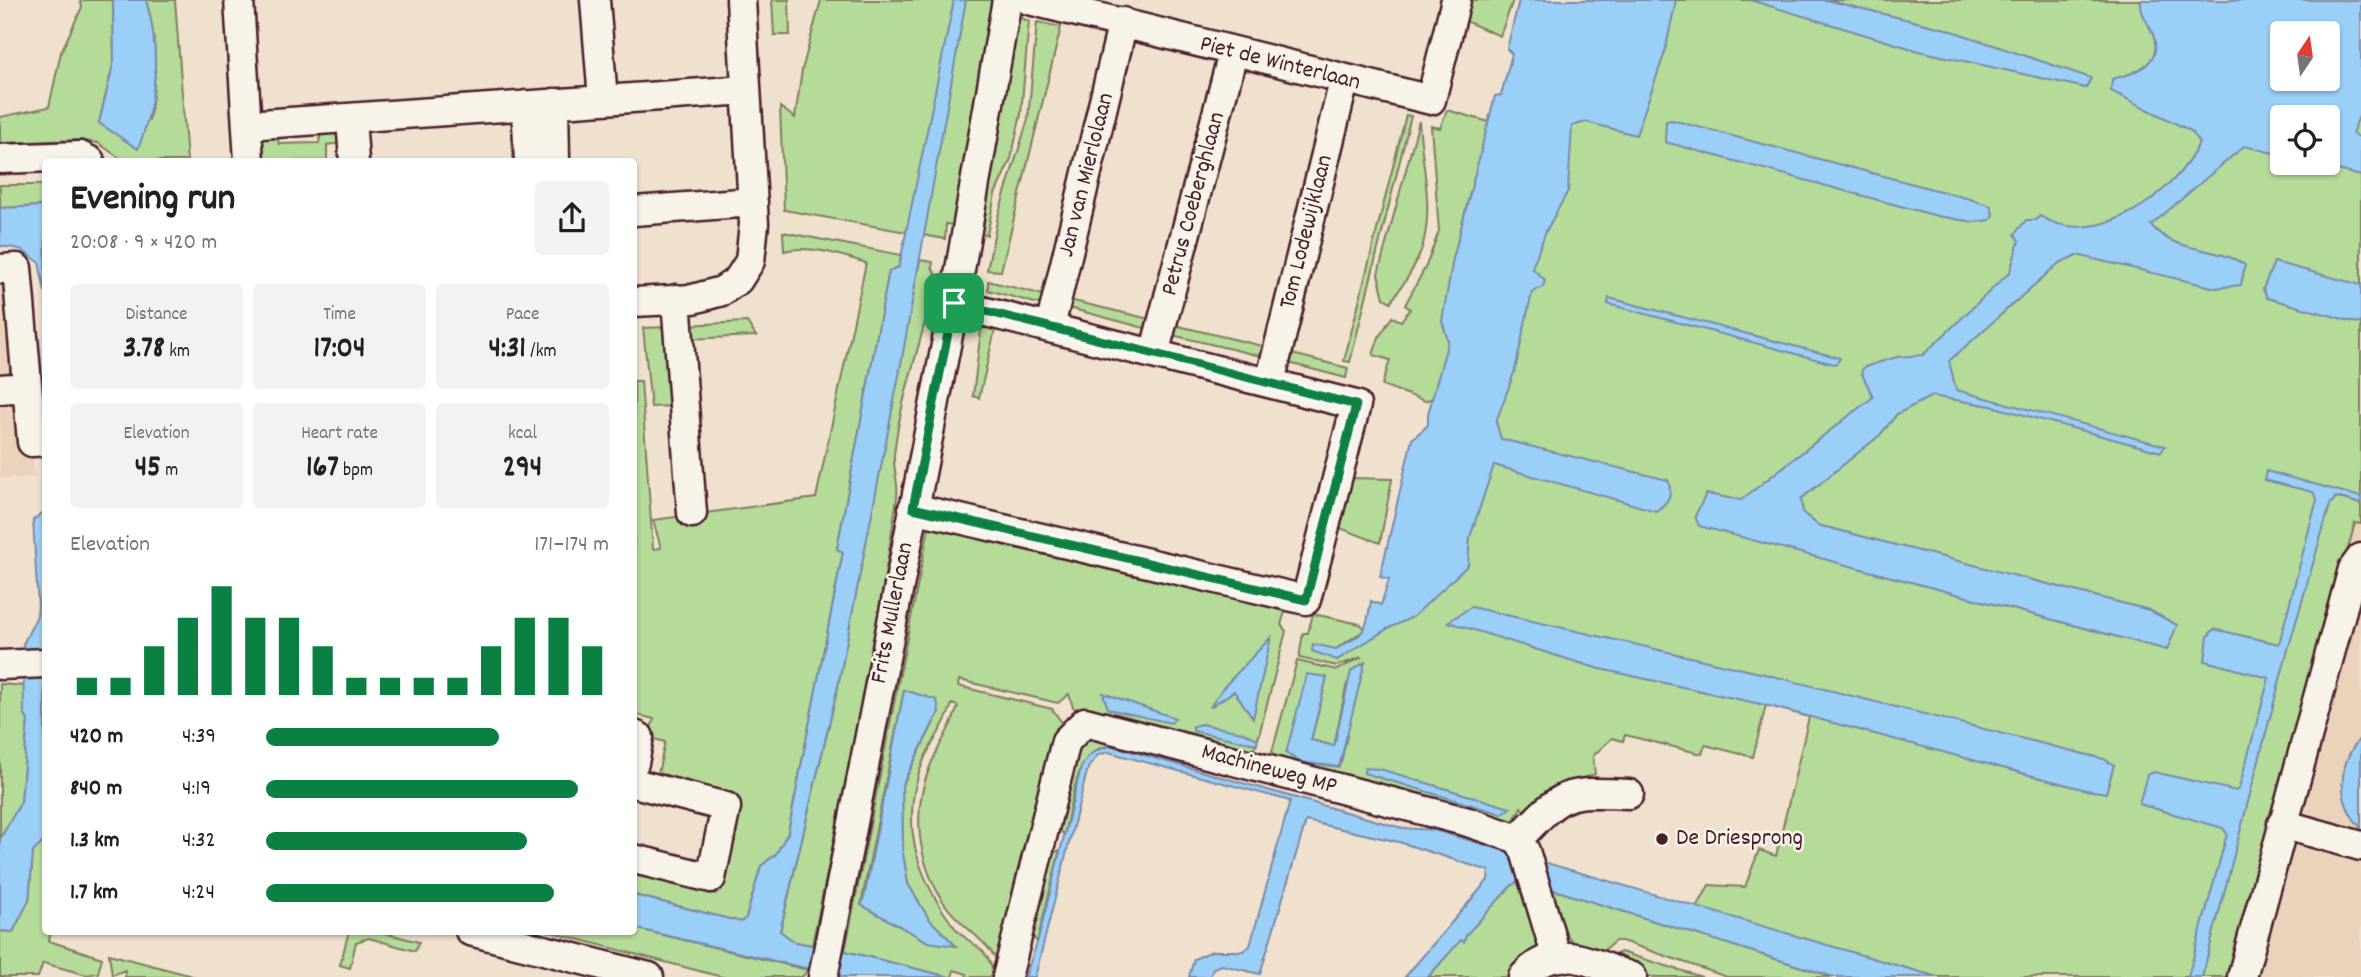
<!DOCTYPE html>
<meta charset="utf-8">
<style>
body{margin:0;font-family:Dekko,sans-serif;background:#f2f2f2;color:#202124;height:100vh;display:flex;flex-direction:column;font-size:26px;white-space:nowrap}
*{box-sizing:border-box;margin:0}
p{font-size:23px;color:#757577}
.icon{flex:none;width:38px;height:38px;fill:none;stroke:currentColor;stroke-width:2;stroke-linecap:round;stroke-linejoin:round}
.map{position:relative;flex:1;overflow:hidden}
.sheet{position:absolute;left:42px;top:158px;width:595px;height:777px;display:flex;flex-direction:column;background:#fff;border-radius:7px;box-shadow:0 2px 5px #0004}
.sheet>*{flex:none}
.needle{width:46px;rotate:13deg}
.buttons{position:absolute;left:2270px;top:21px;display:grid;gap:14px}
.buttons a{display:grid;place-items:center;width:70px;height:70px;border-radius:7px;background:#fff;box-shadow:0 2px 5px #0004;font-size:35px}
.pin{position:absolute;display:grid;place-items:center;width:60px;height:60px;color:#fff;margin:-30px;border-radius:14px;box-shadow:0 4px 10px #0006}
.round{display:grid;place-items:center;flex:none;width:74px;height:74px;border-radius:7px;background:#f2f2f2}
.summary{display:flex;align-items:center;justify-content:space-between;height:119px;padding:0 28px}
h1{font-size:38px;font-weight:700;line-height:52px}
.figures{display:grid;grid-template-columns:repeat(3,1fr);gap:10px;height:119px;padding:7px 28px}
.figures div{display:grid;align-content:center;border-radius:7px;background:#f2f2f2;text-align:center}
.figures b{font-size:30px;font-weight:700}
.figures small{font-size:19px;font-weight:400}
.figures p{font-size:19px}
.chart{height:196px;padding:14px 28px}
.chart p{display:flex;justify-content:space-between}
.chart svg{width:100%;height:126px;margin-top:7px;stroke:#0b8043;stroke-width:6}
ul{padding:0 28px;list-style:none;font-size:23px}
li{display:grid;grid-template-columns:112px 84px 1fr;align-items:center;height:52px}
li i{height:18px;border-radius:9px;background:#0b8043}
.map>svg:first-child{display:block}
.built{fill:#ebd2bb}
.green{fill:#b4db97;stroke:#7f7d61;stroke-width:2;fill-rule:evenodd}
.water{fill:#9acff8;stroke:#7a89a6;stroke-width:2;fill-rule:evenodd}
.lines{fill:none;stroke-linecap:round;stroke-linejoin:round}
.minor-casing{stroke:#4a1f2b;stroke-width:33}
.minor{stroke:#f7f3e8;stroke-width:28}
.route-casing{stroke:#fff;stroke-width:14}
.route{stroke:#0b8043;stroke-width:9}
.poi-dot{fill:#4a1f2b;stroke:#f7f3e8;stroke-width:2.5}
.labels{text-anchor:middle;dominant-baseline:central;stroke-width:5;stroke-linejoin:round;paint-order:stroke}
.street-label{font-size:24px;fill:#4a1f2b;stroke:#f7f3e8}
.poi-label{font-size:24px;fill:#4a1f2b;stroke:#f7f3e8;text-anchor:start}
</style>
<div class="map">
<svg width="2361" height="977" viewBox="0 0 2361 977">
<rect width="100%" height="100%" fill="#f0e0ce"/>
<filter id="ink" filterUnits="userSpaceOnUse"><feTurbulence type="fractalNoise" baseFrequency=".0143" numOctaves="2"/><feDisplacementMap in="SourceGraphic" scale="14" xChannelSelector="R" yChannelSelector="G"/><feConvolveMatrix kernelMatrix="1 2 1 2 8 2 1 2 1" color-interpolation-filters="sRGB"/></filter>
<g filter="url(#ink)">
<path class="built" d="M0,270H33L27,387L35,477L0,478Z
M2361,502V977H2197Z"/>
<path class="green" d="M80,0H113L114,61L99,123L149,120C157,79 158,40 146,0H175L187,161H124L98,143L80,140L0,143V117L49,107L61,52L82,7Z
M772,0H789L790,35H774Z
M821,0H992L953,225L946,224L945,239L784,210L780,107L795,118L802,70Z
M1470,0H1513L1500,36L1465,21Z
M1547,0H2361V502L2333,494L2331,503L2336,497L2361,504V524L2355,523L2231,977H2202L2240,827L2197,977H1937L1697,908L1709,885L1745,887L1759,850L1776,856L1809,717L1766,705L1753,757L1705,745L1702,754L1625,735L1623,741L1612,738L1593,756L1595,774L1558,788L1532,821L1521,807L1513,822L1276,761L1272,752L1297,661L1337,670L1362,657L1337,666L1299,658L1303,633H1308L1313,614L1360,624L1366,629L1336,649L1337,660L1387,628ZM2282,33H2328V79H2282ZM2282,117H2328V163H2282ZM1327,677L1311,740L1334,746L1347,683V736L1341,762L1286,753Z
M1018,17L1029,21L1021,114L1011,159L995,194L987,235L980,234Z
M1037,22L1061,27L1001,271L987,270L998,216L1028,119Z
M1447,110L1489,122L1453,259L1446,333L1449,341L1434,398L1425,401L1382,385L1390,360L1373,355L1379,337L1392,317L1401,321L1410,309L1405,305L1426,266L1439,231L1431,126L1440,128Z
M1406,115L1411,116L1350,362L1344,361Z
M1419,121C1421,159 1433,202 1424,240C1419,263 1404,283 1391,302L1384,298L1378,274Z
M322,127L337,131L342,143L327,145V161H258L257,140L276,129L279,144L319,143Z
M0,185H45V206L0,208Z
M783,232L901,255L899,267L889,271L837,549L843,552L788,833L776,854L761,866L746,918L741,922L634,895V872L715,894L740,799L657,778L665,742L648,737L654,719L634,714V381H641L653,549L661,548L653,520L816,498L866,263C843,256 808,244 784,251Z
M920,260L933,262L932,267L936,275C925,335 900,395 894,455C893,469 899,483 897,497C876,648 843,796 812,945L795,942L780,932L838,686Z
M988,281L1044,295L1042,305L988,290Z
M1065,299L1154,320L1152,330L1062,306Z
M747,322L756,336L687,339L685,325Z
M1174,325L1263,346L1261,356L1172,335Z
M668,327L674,406L651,407L643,328Z
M986,327L995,330L979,398L973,396L981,330Z
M1284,352L1348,368L1346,378L1281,361Z
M1351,478L1392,479L1380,543L1337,527Z
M948,523L1286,608L1281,625L1286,631L1258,739L1201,724L1194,731L1257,744L1249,756L1082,713L1073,707L1069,694L1058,703L959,680L958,686L1052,709L1063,724L998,963C987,939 959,926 944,903C917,861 911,811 931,764C939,744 952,727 958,706L952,704C946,724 934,739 925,757C898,819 915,873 952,924C971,950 985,939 995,977H966L967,974L954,970L952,977H949L845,951L929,527ZM1270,639L1253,717L1234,691L1212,706ZM904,690L939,712L902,786L903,854L908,884L929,919L955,945L861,905Z
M0,684L25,686L24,714L28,720L21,802L0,839Z
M1088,736L1184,755L1185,766C1165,760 1132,746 1111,746C1075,746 1071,808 1064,835L1053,822L1066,766Z
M45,840L46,931H51L49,941L102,958L98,973L87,975L43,963L38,977H0V931L13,932L29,900L33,851Z
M1060,850L1037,942L1027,928L1044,856Z
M1525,876L1539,945L1532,958L1515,977H1428L1461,939L1464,941L1465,935L1511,886Z
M1548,888L1834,977H1727L1622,941H1615L1596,957C1551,933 1570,925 1548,888Z
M634,928L808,970L802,977H722L547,931H634Z
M349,931H377L419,942L415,951L369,938L356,942L350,968L340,965Z
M1621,952L1702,977H1652L1610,963L1614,955Z
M109,954L196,977H125V970L112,975Z"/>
<path class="water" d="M113,0H146C161,51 157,100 138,149L99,123L114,61Z
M954,0H966L899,375L838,686L780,931L795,942L845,951L949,977H843L634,928V895L741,922L746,918L761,866L776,854L788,833L843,552L837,549L889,271L899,267Z
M1519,0H1676L1665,52L1636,135L1586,122L1572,126L1568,191L1546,231L1532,268L1545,280L1543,287L1532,292L1515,370L1496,422L1501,439L1668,480C1673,495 1669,502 1656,511L1494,465L1470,537L1468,565L1413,617L1387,629L1337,660L1312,651L1313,644L1336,649C1366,632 1365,635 1371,601L1381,605L1389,579L1380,577L1412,439L1428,425V414L1448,341L1442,321L1453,259L1495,96L1501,95L1512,54L1507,49Z
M1750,0H1826L1946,29L2091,78L2086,88L1919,51Z
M2141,0H2361V112L2352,133L2361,138V176L2310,163H2328V117H2282V155L2244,146L2151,225C2175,254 2215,245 2245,265L2241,285L2216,288L2077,255L2059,263L1949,361L1956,390L2165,446L2161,452L1991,406L1932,396L1897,414L1880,435L1801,499L1803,513L1818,525L2149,610L2177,625L2167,650L1699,526L1695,516L1706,494L1741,500L1873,397L1861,372L1864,367L1897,357L1923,355L2010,272L2019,241L2015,234L2026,220H2035L2040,216C2096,251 2176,194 2199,143L2191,131L2111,91L2112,79C2130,75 2159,66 2155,42C2153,26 2139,17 2141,0ZM2282,33H2328V79H2282Z
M1672,120L1970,199L1991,206L1993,215L1990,220L1974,222L1937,216L1665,142L1666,121Z
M45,206H46L45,292L39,262L20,249L0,246V208Z
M2274,262L2361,285V324L2267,298L2263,289Z
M1609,298L1840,358L1836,364L1830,363L1608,304Z
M2266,471L2361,497V504L2336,497L2330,505L2287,653L2202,977H2188L2227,834L2223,828L2139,804L2147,775L2154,772L2236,791L2239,788L2269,678L2205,661L2208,636L2214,629L2279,644L2317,499L2313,492L2264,480Z
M45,511V840L33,852L29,900L13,932L0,931V839L21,802L28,720L24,714L23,644L37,616L38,606L33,520Z
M1471,607L1760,673L2104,759L2114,765L2106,793L2086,790L1765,705L1596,668L1448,622Z
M1271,637L1253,718L1234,691L1210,707L1223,688Z
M1365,662L1339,767L1300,762L1286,753L1307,674L1327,677L1311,740L1334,746L1351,671Z
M904,690L937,700L939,712L902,785L903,854L908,884L929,919L956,946L928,942L861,905L865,894Z
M1103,693L1175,718L1171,723L1108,709Z
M1201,724L1242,732L1258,739L1257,744L1193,731V726Z
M2361,737V828C2336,801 2337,764 2361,737Z
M1112,746L1402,828L1434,830L1937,977H1834L1548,888L1525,876L1511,886L1466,935L1464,942L1461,940L1428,977H1405L1488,880L1489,871L1399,842L1306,821L1260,974L1222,965L1213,968L1210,977H1189L1194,959L1212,951H1243L1250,946L1290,801L1108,752L1098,755L1088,768L1035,977H1025L1038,940L1081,768C1088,753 1096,749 1112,746Z
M1365,768L1380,769L1510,808L1502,814L1364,773Z"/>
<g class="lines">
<defs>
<path id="minor" d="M239,0L249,161
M595,0L603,100
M1029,0L1431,100L1456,0
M554,103L555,161
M526,105L529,161
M351,118L354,161
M247,125L746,90
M0,159L80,156L90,161
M634,211L753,202
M0,269L17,268L32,442L46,441
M676,299L692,513
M634,302L693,299L722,291L738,280L750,261L754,224L741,0
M1050,327L1123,22
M1154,354L1233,53
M1270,382L1344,81
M0,389L27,387
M913,508L1306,600L1356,405L954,304
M0,665L46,663
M634,735L639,737L634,763
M634,783L726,807L711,878L634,859
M2282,824L2361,846
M1518,839C1564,791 1564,791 1629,794
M470,931L649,977
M823,977L954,304L1007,0
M1007,977L1066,741L1085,722L1468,822L1518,839L1525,851L1556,955
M1523,977C1557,939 1591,964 1632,977
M2242,977L2353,569L2361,558"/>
</defs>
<use href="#minor" class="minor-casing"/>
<use href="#minor" class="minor"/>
</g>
</g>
<g class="lines" filter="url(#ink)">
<defs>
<path id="route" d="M954,303L1356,405L1306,600L913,508Z"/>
</defs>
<use href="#route" class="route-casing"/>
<use href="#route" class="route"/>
</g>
<circle class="poi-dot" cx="1662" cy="839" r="7"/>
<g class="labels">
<g class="street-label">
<text transform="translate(1280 64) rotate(14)">Piet de Winterlaan</text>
<text transform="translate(1087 175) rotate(-76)">Jan van Mierlolaan</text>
<text transform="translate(1194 204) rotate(-75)">Petrus Coeberghlaan</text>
<text transform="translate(1307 232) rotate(-76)">Tom Lodewijklaan</text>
<text transform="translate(893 613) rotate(-79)">Frits Mullerlaan</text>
<text transform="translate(1269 770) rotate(15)">Machineweg MP</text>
</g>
<g class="poi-label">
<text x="1676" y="839">De Driesprong</text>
</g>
</g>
</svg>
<div class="buttons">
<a><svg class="needle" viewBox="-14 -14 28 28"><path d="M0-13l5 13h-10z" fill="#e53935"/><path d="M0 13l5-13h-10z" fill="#757577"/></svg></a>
<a><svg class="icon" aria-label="locate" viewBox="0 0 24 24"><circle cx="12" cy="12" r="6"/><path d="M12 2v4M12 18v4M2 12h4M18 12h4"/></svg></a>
</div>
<div class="pin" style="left:954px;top:303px;background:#1e9e55"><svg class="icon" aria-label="arrive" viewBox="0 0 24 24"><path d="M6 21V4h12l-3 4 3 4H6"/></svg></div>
<section class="sheet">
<div class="summary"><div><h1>Evening run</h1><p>20:08 · 9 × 420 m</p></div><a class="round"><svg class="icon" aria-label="share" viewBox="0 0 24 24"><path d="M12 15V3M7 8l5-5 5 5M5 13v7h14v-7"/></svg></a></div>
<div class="figures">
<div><p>Distance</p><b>3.78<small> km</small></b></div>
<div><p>Time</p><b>17:04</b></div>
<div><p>Pace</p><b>4:31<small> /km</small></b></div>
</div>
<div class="figures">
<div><p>Elevation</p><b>45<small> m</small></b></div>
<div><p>Heart rate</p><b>167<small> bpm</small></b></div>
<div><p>kcal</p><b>294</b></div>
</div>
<div class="chart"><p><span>Elevation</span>171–174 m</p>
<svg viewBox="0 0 160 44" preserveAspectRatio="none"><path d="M5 44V38M15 44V38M25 44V27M35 44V17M45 44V6M55 44V17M65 44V17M75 44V27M85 44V38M95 44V38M105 44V38M115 44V38M125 44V27M135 44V17M145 44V17M155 44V27"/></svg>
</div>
<ul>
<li><b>420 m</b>4:39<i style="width:68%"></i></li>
<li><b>840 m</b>4:19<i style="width:91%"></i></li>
<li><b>1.3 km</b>4:32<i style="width:76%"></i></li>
<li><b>1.7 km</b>4:24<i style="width:84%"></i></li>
</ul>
</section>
</div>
